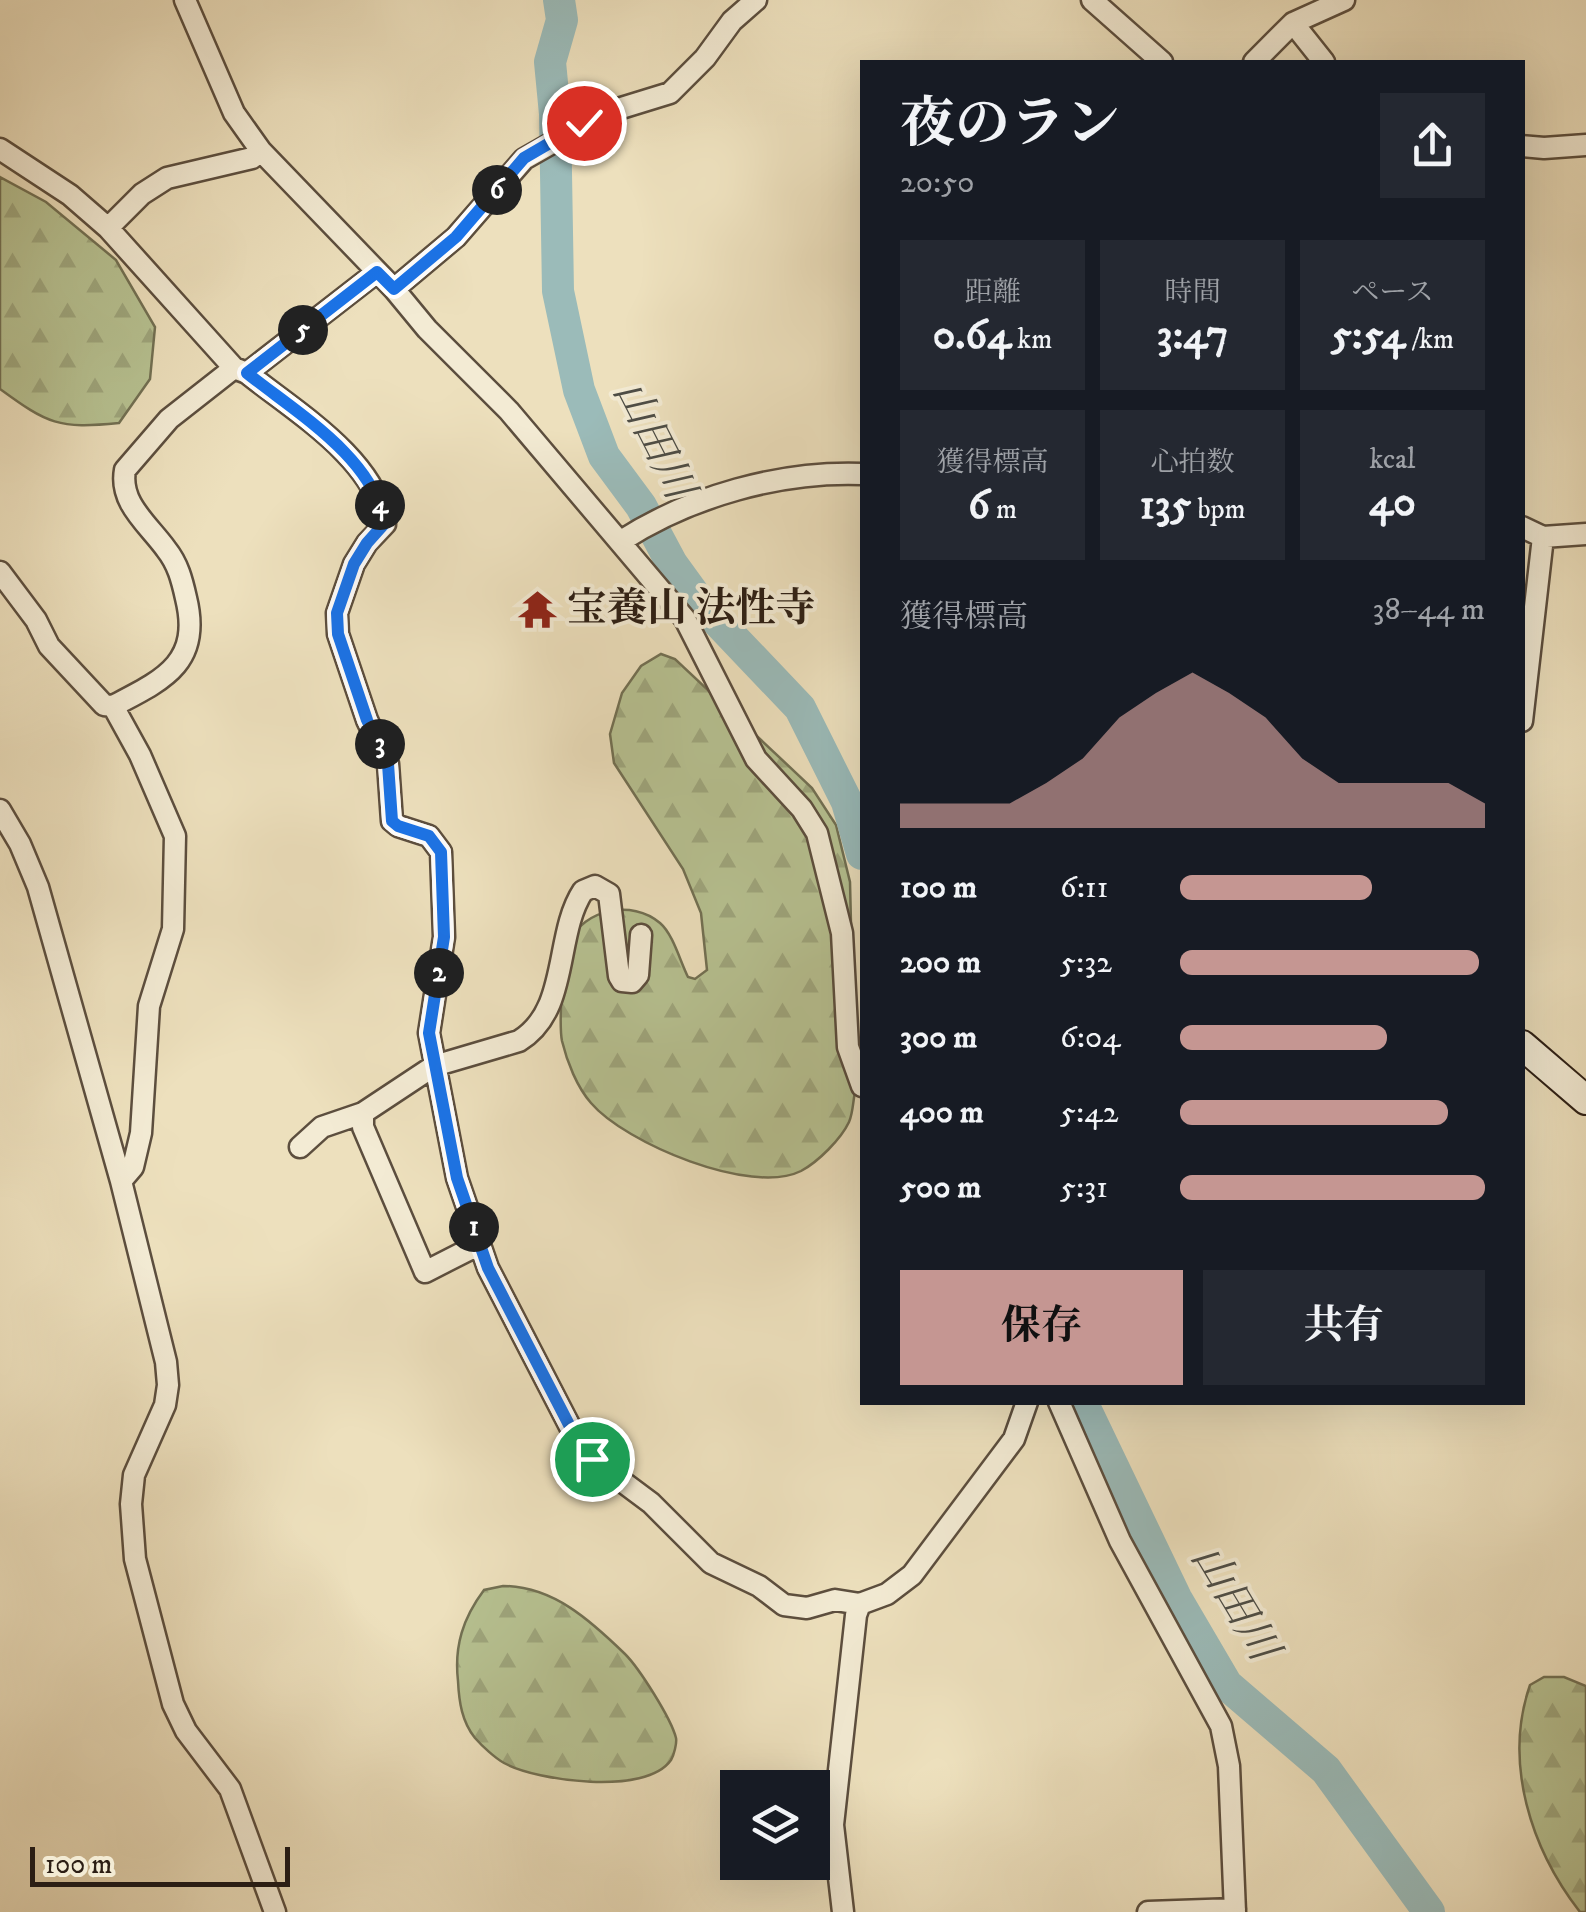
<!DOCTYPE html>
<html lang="ja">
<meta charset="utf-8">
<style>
body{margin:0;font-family:"IM FELL DW Pica","Noto Serif JP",serif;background:#242831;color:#f1f3f6;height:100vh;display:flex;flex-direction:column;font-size:38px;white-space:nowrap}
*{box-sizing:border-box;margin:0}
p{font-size:32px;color:#9ea1a6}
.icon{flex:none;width:55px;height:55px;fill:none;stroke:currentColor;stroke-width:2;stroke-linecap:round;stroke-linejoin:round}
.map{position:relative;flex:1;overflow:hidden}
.side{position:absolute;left:860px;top:60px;width:665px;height:1345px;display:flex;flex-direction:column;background:#171b24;border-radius:0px;box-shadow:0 10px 40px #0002}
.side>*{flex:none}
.controls{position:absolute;left:720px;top:1770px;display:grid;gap:20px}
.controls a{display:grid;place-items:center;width:110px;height:110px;border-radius:0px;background:#171b24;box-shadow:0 10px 40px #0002;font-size:50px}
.scale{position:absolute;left:30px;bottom:25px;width:260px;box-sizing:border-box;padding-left:10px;border:5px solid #2c1e14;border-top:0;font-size:28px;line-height:35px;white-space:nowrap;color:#2c1e14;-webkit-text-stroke:8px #f3ebd4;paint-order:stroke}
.pin{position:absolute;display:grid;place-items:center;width:85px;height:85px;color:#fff;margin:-42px;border:5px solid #fff;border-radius:50%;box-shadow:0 2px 10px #0007}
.km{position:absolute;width:50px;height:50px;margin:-25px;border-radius:50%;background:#222;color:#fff;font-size:28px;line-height:50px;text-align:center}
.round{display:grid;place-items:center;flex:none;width:105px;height:105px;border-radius:0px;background:#242831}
.summary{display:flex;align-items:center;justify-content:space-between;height:170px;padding:0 40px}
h1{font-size:55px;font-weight:700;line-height:75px}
.figures{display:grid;grid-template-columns:repeat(3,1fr);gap:15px;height:170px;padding:10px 40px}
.figures div{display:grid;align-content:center;border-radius:0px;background:#242831;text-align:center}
.figures b{font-size:42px;font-weight:700}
.figures small{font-size:28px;font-weight:400}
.figures p{font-size:28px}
.chart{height:280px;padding:20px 40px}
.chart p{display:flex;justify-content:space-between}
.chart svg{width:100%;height:180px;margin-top:10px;fill:#c59692;opacity:.7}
.button{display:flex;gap:20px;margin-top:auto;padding:20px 40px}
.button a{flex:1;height:115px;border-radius:0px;background:#c59692;color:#111;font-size:40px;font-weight:700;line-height:115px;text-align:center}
.button a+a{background:#242831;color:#f1f3f6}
ul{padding:0 40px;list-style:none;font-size:32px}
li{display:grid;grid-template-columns:160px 120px 1fr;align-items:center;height:75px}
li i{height:25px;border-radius:12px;background:#c59692}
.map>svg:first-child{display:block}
.forest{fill:url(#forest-firs);stroke:#727053;stroke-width:2.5}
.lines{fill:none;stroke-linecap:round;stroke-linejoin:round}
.river{stroke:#9bbbb9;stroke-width:32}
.street-casing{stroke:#5c4e3e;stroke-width:25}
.secondary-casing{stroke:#2c1e14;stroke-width:32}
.street{stroke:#f3ebd4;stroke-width:20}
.secondary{stroke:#f3ebd4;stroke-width:28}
.route-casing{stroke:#fff;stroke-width:20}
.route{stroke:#1a73e8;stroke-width:12}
.labels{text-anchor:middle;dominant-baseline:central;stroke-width:8;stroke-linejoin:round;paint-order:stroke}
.poi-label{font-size:40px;font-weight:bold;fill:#2c1e14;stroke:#f3ebd4;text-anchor:start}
.water-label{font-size:42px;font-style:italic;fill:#4d4d46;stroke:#f3ebd4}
</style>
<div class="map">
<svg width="1586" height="1912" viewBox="0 0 1586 1912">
<defs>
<pattern id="forest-firs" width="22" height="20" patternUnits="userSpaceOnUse" patternTransform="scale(2.5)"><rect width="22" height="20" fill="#b7c292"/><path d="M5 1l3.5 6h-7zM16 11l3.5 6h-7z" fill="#9ea67d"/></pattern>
</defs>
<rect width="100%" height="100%" fill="#ede0bd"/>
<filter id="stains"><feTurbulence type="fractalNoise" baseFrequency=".002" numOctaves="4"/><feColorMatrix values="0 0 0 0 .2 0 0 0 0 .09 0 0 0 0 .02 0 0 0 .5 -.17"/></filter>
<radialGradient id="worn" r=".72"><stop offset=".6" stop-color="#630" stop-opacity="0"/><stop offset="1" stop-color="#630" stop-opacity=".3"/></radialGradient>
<path class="forest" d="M0,177L46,202L116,260L155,327L150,379L119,423C58,429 48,424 0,389Z
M661,654L675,659L812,788L836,825L850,882L855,1092C853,1101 853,1113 849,1122C841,1139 818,1162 801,1171C751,1196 625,1143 591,1103C577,1087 567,1062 562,1041C559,1026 562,956 569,942C584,909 632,899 660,923C673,934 680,961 688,977L695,979L707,970L701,913L683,869L614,763L610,734L622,693L641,666Z
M503,1586C553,1586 591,1621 625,1654C639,1668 671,1718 676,1738C677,1743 674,1755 671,1760C646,1796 537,1781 504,1763C495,1758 482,1746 475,1738C462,1722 459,1702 458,1681C454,1646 463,1618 484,1590Z
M1544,1677H1564L1586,1686V1912H1580C1531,1849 1503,1763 1530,1685Z"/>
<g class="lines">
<path class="river" d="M559,0L562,20L550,62L555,114L558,291L579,390L604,456L641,506L672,564L701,604L800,708L847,802L862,854
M1082,1402L1176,1598L1227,1685L1326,1770L1429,1912"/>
<defs>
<path id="street" d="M185,0L234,113L261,151L394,289L427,329L509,411L685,619L756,759L802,809L817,833L842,933L848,1047L862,1086
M1092,0L1162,62
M1293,23L1324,62
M1254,62L1293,23L1344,0
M1522,146L1544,148L1586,145
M0,149L70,195L108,228L234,368L247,373C294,411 376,459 385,524L367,543L354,564L337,613L338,634L367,720L388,764L392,821L398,826L429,836L441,852L444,937L429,1033L457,1178L488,1268L580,1446L592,1459L651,1503L711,1563L759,1586L784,1605L807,1608L835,1600L860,1604L887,1594L912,1575L1014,1439L1027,1402
M108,228L142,194L167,178L252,158L261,151
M394,289L456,237L524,159L605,113L670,93L705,58L732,21L756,0
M247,373L377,272
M1522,527L1543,537L1586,534
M621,541C691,496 780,471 862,474
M0,572L36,620L49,646L104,705L113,706
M1522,721L1543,537
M0,810L20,844L38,887L121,1181L166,1362L168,1385L165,1405L134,1475L131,1504L135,1559L173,1704L186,1731L230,1789L275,1912
M300,1147L322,1127L363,1113
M121,1181L133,1167L141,1133L149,1006L173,929L175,836L140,755L113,706C163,680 202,663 186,598C182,580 178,564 166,549C148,524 119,503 125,470L169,419L234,368
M480,1244L425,1272L363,1127V1113L434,1066L519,1041C570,1010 554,935 583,891L595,886L609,894L619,976L622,981L632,982L638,975L641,935
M1059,1402L1120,1541L1221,1726L1229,1766L1235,1912
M843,1912L833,1825L856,1615L860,1604
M1148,1912L1235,1909"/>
<path id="secondary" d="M1522,1045L1586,1100"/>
</defs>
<use href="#street" class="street-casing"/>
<use href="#secondary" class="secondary-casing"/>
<use href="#street" class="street"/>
<use href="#secondary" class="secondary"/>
</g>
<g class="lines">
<defs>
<path id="route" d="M584,123L524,158L456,237L394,289L377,272L247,373C294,411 376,459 384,524L367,543L354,564L337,613L338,634L367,720L388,764L392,821L398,826L429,836L441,852L444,937L429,1033L457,1178L488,1268L580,1446L592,1459"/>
</defs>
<use href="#route" class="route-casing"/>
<use href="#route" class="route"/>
</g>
<defs>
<symbol id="temple-bare" viewBox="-9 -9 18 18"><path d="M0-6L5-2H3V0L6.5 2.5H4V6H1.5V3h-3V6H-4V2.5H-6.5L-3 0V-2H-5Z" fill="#8f2418" stroke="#f3ebd4" stroke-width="2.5" paint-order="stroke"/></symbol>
</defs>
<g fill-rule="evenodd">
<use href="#temple-bare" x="510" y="582" width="55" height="55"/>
</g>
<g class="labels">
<g class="poi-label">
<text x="567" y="610">宝養山 法性寺</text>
</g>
<g class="water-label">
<text transform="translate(653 440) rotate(63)">山田川</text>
<text transform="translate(1234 1603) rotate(59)">山田川</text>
</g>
</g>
<rect width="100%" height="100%" filter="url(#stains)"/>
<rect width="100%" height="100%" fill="url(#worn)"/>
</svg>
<div class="controls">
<a><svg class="icon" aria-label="layers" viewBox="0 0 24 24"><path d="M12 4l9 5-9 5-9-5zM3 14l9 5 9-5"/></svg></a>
</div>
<div class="scale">100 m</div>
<div class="pin" style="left:592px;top:1459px;background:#1e9e55"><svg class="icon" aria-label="arrive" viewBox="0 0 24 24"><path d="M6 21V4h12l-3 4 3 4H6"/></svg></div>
<div class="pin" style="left:584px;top:123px;background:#d93025"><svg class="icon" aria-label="check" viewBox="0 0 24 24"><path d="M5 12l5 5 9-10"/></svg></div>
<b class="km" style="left:474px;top:1227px">1</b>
<b class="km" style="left:439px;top:973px">2</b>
<b class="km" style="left:380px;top:744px">3</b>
<b class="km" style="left:380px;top:505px">4</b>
<b class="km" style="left:303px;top:330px">5</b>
<b class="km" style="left:497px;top:190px">6</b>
<section class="side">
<div class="summary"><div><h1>夜のラン</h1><p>20:50</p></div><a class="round"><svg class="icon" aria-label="share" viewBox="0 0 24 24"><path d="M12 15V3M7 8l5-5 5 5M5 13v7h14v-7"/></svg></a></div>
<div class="figures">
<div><p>距離</p><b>0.64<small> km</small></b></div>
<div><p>時間</p><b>3:47</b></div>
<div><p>ペース</p><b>5:54<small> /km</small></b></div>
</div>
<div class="figures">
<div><p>獲得標高</p><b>6<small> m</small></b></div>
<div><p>心拍数</p><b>135<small> bpm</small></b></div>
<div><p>kcal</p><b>40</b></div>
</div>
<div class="chart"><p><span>獲得標高</span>38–44 m</p>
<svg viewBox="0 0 160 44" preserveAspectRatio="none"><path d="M0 44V38L10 38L20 38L30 38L40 33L50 27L60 17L70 11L80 6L90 11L100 17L110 27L120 33L130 33L140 33L150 33L160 38V44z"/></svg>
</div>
<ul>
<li><b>100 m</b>6:11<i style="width:63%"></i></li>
<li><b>200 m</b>5:32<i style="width:98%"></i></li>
<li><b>300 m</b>6:04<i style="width:68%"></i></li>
<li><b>400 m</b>5:42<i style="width:88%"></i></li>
<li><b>500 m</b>5:31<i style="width:100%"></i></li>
</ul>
<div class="button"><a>保存</a><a>共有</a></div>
</section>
</div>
